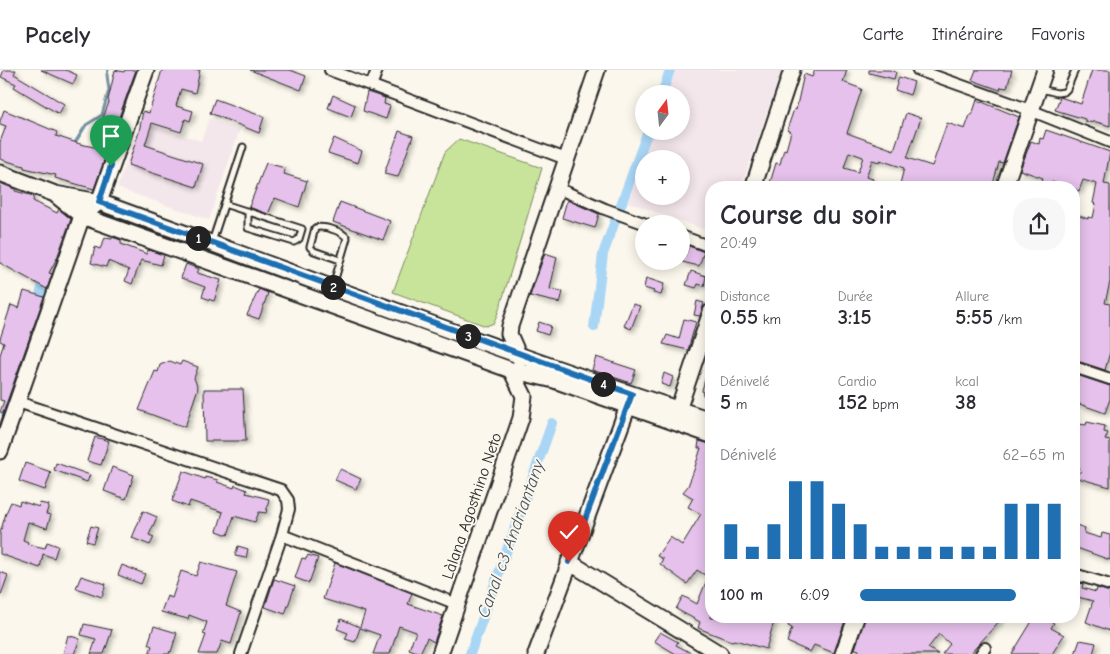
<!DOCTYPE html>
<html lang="fr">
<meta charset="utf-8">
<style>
body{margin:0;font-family:"Comic Neue",sans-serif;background:#f7f7f7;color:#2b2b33;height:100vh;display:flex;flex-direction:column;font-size:19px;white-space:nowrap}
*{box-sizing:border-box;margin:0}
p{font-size:16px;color:#7c7c81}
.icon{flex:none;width:28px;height:28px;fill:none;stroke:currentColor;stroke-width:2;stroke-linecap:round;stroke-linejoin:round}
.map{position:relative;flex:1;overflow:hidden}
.sheet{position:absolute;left:705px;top:111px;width:375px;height:442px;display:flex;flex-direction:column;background:#fff;border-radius:20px;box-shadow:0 2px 12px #0003}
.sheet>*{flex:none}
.needle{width:32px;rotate:15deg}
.controls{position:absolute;left:635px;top:15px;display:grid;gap:10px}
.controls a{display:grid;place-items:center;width:55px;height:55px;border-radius:50%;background:#fff;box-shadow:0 2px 12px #0003;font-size:25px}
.pin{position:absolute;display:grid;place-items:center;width:42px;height:42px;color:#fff;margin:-51px -21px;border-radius:50% 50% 50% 0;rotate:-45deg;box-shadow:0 0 5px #0007}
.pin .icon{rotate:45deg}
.km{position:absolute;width:25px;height:25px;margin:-12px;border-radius:50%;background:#222;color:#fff;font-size:14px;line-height:25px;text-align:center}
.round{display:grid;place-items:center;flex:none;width:52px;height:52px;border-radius:20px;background:#f7f7f7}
.head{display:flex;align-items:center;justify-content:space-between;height:85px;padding:0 15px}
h1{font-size:28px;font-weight:600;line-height:38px}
.metrics{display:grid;grid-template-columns:repeat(3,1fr);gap:8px;height:85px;padding:5px 15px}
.metrics div{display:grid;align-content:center}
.metrics b{font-size:21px;font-weight:600}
.metrics small{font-size:14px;font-weight:400}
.metrics p{font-size:14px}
.chart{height:140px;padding:10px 15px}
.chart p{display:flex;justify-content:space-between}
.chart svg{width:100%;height:90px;margin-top:5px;stroke:#1f6fb2;stroke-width:6}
ul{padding:0 15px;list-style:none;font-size:16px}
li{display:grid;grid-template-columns:80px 60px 1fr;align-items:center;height:38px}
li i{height:12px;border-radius:6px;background:#1f6fb2}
header{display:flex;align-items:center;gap:30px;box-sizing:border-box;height:70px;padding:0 25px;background:#fff;border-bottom:1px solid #e1e1e2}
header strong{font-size:24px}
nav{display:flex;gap:28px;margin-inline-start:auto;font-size:18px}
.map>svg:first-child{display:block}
.built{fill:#f4e7ec;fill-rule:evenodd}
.grass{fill:#c8e49b;stroke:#7a8863}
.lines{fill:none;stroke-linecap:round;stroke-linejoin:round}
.stream{stroke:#7792a5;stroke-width:3}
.canal{stroke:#aad6f6;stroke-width:10}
.building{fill:#e5c1eb;stroke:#2b2b2b;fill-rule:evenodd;filter:url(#shadow)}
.lane-casing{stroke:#2b2b2b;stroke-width:9}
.street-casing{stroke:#2b2b2b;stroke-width:14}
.secondary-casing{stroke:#2b2b2b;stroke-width:19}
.lane{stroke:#fbf7ec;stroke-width:5}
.street{stroke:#fbf7ec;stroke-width:10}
.secondary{stroke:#fbf7ec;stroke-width:15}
.route-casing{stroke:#fff;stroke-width:10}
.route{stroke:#1f6fb2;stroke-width:6}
.labels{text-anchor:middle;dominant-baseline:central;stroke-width:4;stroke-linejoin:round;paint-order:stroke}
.street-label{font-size:16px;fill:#2b2b2b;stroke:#fbf7ec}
.water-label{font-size:18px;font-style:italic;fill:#4b565e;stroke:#fbf7ec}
</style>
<header>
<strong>Pacely</strong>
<nav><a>Carte</a><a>Itinéraire</a><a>Favoris</a></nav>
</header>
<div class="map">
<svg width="1110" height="584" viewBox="0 0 1110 584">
<defs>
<filter id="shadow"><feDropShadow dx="3" dy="3" stdDeviation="2.5" flood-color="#0004"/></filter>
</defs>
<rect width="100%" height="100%" fill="#fbf7ec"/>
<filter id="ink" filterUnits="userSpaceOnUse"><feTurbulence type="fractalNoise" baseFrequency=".02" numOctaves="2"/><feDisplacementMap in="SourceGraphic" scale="10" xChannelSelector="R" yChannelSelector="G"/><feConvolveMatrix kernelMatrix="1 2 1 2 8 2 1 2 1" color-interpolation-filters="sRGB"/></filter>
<g filter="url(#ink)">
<path class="built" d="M675,0H782L741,117L711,118V162L628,132L653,61H681V24H667ZM644,89H681V126H644Z
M209,49L240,59L209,150L117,118L140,51L201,71Z"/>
<path class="grass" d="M459,69L542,98L500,237L494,253L486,256L393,222L445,82Z"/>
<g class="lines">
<path class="stream" d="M73,76L86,55L102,45L109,20L107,5L108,0"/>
<path class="canal" d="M662,24L670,0
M37,237L44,210L40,208
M594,257L603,184L648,61
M6,343L23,285
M470,584L552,353"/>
</g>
<path class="building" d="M4,0H16L14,4L64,34L59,44L14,17L16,14L1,7Z
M41,0H66L77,5L73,14Z
M115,0L124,2L125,0H136L113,64L99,59L109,32L108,30Z
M162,0H200L195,23L181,19L176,36L193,41L190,51L185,49L181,62L152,53L145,75L203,94L196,117L128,95L139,62L143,41L149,43Z
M250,0H290L306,6L301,20Z
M815,0H847L843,12L862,19L847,63L894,80L906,43L921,48L907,88L932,96L947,53L965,59L970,45H972L977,30L1019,47L1003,93L999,92L992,118H899L904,98L880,90V92L872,90L866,107L873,109L870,118H776V116L770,113L776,93L780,94L784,79L786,80L791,62L787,60L794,39L796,40L804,4L812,7ZM849,82L863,87L858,102L844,98Z
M869,0H889L896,2L894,9L869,3Z
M976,0H1012L1007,18L1001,17L1000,20L972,10Z
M1092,0H1110V56L1093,51V53L1085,51V49L1055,40L1060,27L1081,34Z
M899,7L914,12L910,25L895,20Z
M367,22L385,28L384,34L390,36L386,49L363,41Z
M333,25L355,35L351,47L328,38Z
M215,29L264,47L259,63L210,43Z
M4,40L57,62L56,66L80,74L108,80L94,119L55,108L56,105L24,98V96L0,89V72L6,56L0,54V51Z
M1046,60L1110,82L1104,114L1110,115V212L1105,233L1110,234V282L1105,300L1074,290V275L1079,254L1074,253V144L1088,149V147L1093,148L1096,134L1093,133L1097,114L1083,110L1079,121L1074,119V118H1068L1052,112L1050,118H1040L1043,108L1020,100L1031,71L1039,74L1040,68L1043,69Z
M399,61L413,66L398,107L384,104Z
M334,68L362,81L358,93L328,83Z
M266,93L285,98L284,104L307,111L299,137L275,128L268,144L249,137Z
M0,113L15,119V121L34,126L33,131L57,143L59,139L71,149L57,188L49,203L52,204L47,219L0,193Z
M567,130L599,144L595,158L562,148Z
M340,132L390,151L383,170L333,152Z
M112,167L121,170V174L147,184L148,180L164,185L161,195L141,190L132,214L125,211L129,200L108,191L106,197L91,193L95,177L100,179L105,168L112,169Z
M689,176L704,182L699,196L682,192Z
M545,183L557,187L550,219L563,222L560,233L530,226Z
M186,194L199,199L197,203L221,210L214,231L202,227L205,217L181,208Z
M691,201L706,206L704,216L698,214L696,218L686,215Z
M646,208L664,214L661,225L653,223L654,221L644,218Z
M259,219L268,223L259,249L247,245Z
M24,221L44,227L3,343L0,342L4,331L0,330V285L4,273L0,271V269L11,235L19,238Z
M697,231L704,233L700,246L694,245Z
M633,234L640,236L631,259L624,256Z
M684,249L696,252L688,280L663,274L667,265L679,269Z
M539,252L551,256L548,265L536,261Z
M596,287L636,300L631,313L592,300Z
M170,291L180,295L182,291L198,297L194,308L198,318L185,357L139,340L155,301L158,302L160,295Z
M709,296H711V331L703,325L702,320Z
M664,303L673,307L670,317L661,314Z
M1074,304L1110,316V329L1105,343L1074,332V324L1078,311L1074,309Z
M204,319H243L246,371H205Z
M1087,352L1105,356L1104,362L1108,363L1105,370L1110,371V417L1074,407L1081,401L1074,387V369L1079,354L1086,355Z
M95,367L109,371L101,395L87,391Z
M699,371L711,374V548H775L766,579L735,570L731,571L698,558L700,552L676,539L683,526L697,534L708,507L697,500L687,514L660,494L663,489L657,486L670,467L682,475L701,444L688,437L693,428L683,422L688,416L694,400L701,378H698Z
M25,393L51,402L45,420L19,411Z
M56,393L90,405L87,412L54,400Z
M112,397L134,405L126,429L104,421Z
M340,399L361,409L356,419L335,410Z
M183,401L205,409V407L218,410L217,412L234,418L235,415L247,420L246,423L269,429L266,443L259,442L255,452L234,446L228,465L217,461L223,442L190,431L188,437L172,431Z
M20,431L39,437L40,433L49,435L46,444L51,445L47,458L28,452L23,470L28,472L27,474L45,478L47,472L58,476L54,488L43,484L40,498L0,484V463L6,443L11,432L19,435Z
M143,441L157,447L149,465L154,467L150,475L132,468Z
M1076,455L1085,458L1084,463L1101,468L1102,463L1110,465V490L1074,477V462Z
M91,456L98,458L93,473L86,471Z
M238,476L248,479L246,488L235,486Z
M308,485L318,488L309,513L295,508L302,488L306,489Z
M201,492L237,502L226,536L241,542L231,574L222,571L217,584H199L206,565L203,564L207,552L189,545L188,549L161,542L167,526L172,528L181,501L196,506Z
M335,493L412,523L408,534L443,546L434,572L427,568L420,583L409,579L416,562L399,556L390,584H373L380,565L360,558L355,572L345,569L348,563L337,559L341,549L360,557L365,542L323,529Z
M122,495L145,504L141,514L118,505Z
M0,502L8,505L1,525H0Z
M81,506L106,514L102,527L76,518Z
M274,509L295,516L285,544L265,537Z
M1074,511L1083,514L1082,518L1096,522L1097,518L1110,522V561L1086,552L1093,531L1078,527L1074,537Z
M790,548H824L832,551L834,548H846L834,583L814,575L810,582L787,572L792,558L788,556Z
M865,548H930L936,552L940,548H1002L970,584H942L950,574L939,564L928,578L938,584H858L859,580L855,579Z
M1034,548H1044L1054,553L1051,558L1064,565L1052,584H1012Z
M84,554L112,560L104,584H91L96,569L81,565Z
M154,556L177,563L171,582L170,581L169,584H149L152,576L148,574Z
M660,562L678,572L676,575L693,584H676L654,571Z
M68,565L80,569L74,584H63Z
M1080,570L1096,573L1093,584H1075Z"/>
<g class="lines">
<defs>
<path id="lane" d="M1041,19L1057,23L1064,22L1067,19L1075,0
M224,134L302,159L299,169L294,172L248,158V141
M212,172L243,77
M333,216L347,168C342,161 323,155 315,158L310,177L314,181L340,190"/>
<path id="street" d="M330,0L566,89
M918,0L1030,40L1110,72
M371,16L377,0
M557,118L605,139L646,154
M681,166L711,177
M1074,297L1110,309
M18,332L281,420L288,430L289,439L282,465L241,584
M282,465L457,534
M1074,504L1110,515
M981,584L985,578"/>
<path id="secondary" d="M0,103L55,124L99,132C302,206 505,284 711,350
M753,118L792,0
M1004,118L1045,0
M57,126L82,146L511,300L554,310L711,365
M520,289L509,264L510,256L597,0
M675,349L711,242
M0,381L82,146L99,132L146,0
M569,492L720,584
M440,584L521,348L524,326L511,300
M536,584L631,328
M843,584L856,548"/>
</defs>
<use href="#lane" class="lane-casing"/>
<use href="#street" class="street-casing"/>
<use href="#secondary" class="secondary-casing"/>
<use href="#lane" class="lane"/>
<use href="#street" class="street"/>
<use href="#secondary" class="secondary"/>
</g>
</g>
<g class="lines" filter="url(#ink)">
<defs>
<path id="route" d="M111,96L99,132L632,324L569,492"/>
</defs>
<use href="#route" class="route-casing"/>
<use href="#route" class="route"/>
</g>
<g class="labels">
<g class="street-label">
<text transform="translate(472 436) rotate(-71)">Làlana Agosthino Neto</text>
</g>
<g class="water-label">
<text transform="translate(511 469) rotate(-70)">Canal c3 Andriantany</text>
</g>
</g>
</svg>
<div class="controls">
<a><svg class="needle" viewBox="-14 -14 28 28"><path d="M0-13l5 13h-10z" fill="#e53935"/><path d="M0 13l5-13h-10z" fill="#7c7c81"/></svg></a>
<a>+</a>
<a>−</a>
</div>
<div class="pin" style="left:111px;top:96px;background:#1e9e55"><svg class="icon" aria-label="arrive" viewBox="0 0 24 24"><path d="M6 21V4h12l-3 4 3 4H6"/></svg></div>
<div class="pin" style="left:569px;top:492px;background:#d93025"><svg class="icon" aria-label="check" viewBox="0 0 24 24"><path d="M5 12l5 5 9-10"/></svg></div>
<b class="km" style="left:198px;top:168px">1</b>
<b class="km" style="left:333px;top:217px">2</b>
<b class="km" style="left:468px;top:266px">3</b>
<b class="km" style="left:603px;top:314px">4</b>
<section class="sheet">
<div class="head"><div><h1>Course du soir</h1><p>20:49</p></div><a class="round"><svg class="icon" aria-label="share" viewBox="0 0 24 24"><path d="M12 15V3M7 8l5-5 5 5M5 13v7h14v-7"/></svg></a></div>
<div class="metrics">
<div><p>Distance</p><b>0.55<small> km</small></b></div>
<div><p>Durée</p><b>3:15</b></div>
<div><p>Allure</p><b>5:55<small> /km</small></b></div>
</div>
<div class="metrics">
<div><p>Dénivelé</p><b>5<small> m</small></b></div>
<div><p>Cardio</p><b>152<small> bpm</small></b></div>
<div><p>kcal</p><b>38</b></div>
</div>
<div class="chart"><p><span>Dénivelé</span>62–65 m</p>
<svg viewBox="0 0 160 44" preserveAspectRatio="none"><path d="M5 44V27M15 44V38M25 44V27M35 44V6M45 44V6M55 44V17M65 44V27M75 44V38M85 44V38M95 44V38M105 44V38M115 44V38M125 44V38M135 44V17M145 44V17M155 44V17"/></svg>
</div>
<ul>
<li><b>100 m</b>6:09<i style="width:76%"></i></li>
</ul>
</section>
</div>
